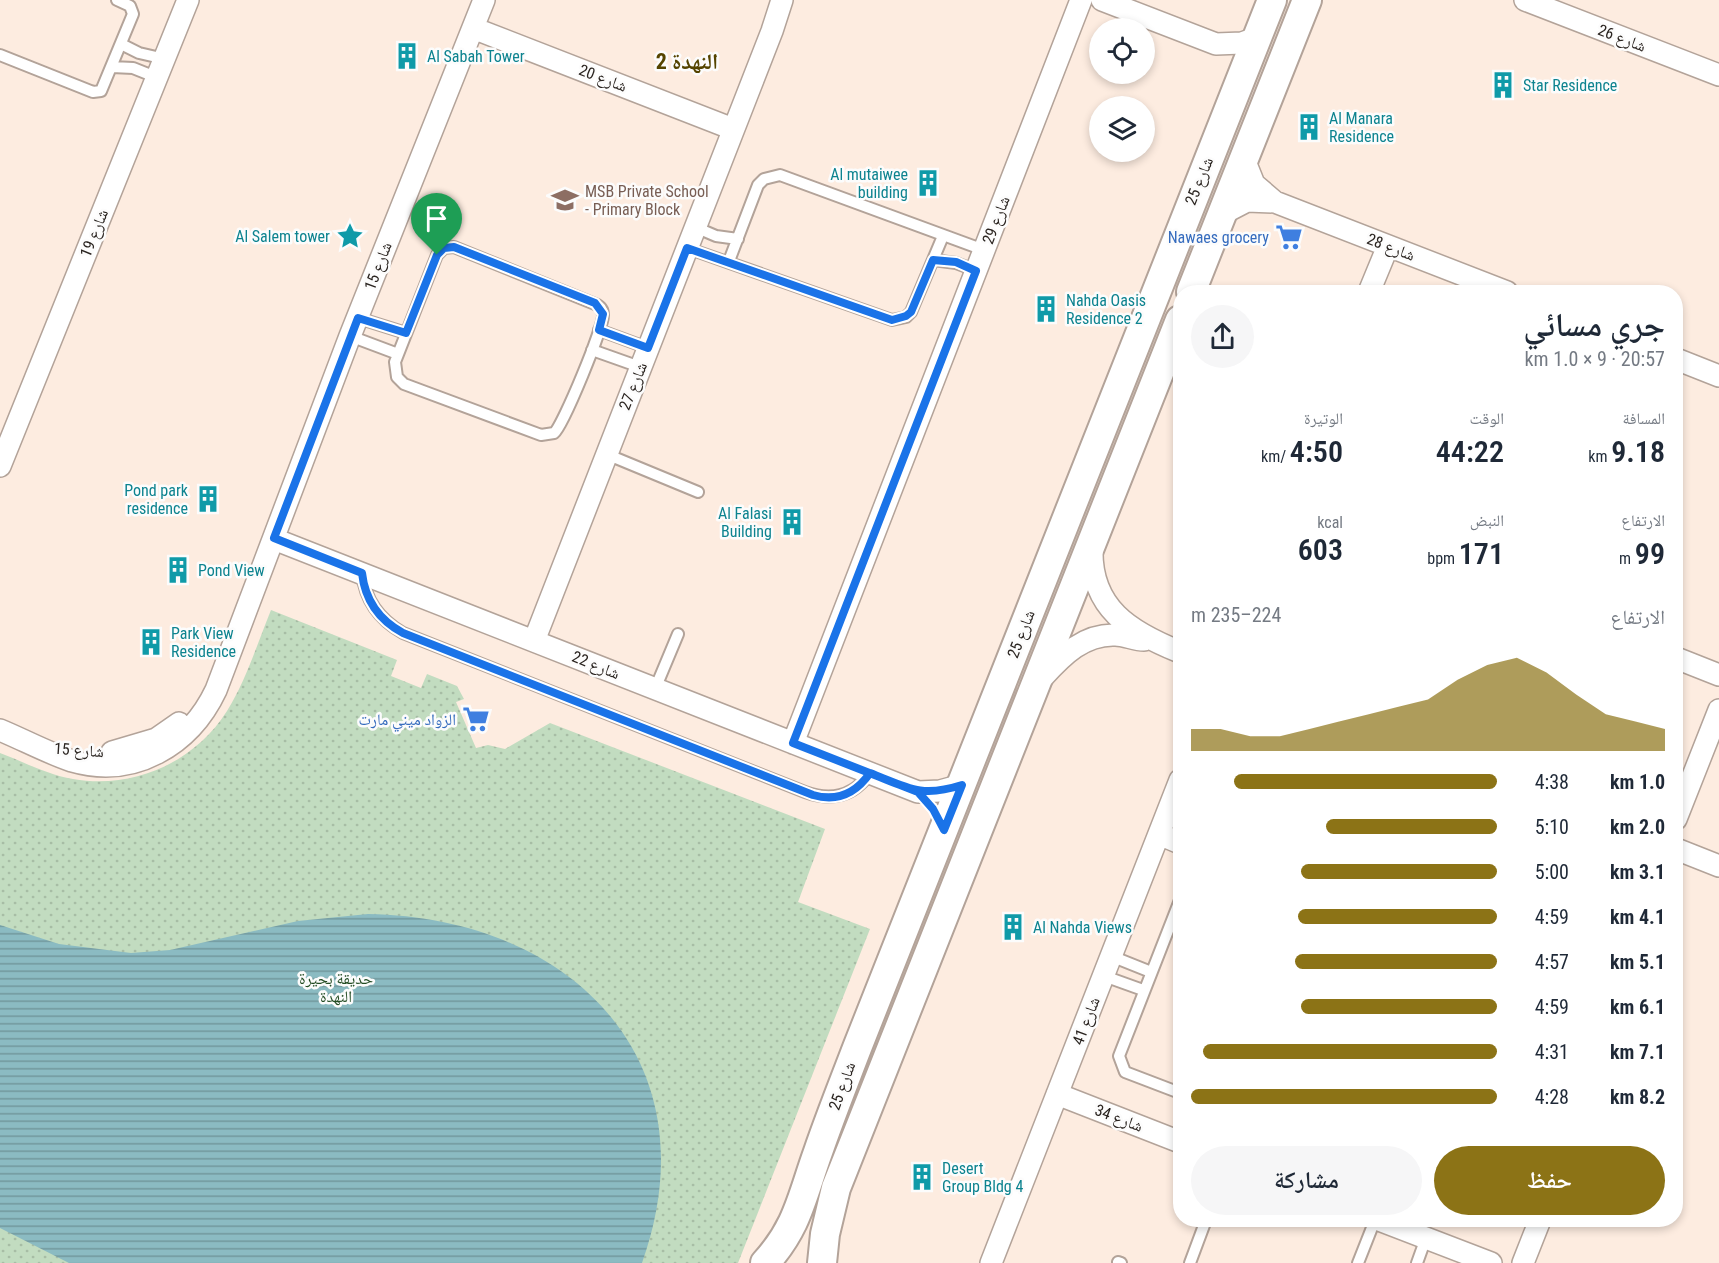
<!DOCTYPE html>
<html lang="ar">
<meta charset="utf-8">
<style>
body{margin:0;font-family:"Roboto Condensed","Noto Naskh Arabic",sans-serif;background:#f6f6f7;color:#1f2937;direction:rtl;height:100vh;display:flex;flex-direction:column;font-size:22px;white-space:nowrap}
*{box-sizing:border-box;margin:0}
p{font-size:20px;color:#747a83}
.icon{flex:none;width:33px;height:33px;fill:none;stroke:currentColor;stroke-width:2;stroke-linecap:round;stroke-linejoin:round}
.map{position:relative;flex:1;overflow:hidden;direction:ltr}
.details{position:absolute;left:1173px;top:285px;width:510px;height:942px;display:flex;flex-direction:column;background:#fff;border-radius:24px;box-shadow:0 3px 9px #0003;direction:rtl}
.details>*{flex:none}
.tools{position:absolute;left:1089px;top:18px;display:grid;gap:12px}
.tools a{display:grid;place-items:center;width:66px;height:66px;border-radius:50%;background:#fff;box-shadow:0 3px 9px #0003;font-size:30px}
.pin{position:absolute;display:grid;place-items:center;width:51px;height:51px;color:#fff;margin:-62px -26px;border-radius:50% 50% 50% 0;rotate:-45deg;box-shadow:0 0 6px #0007}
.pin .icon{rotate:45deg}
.round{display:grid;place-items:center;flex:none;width:63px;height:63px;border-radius:32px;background:#f6f6f7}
.summary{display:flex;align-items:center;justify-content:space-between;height:102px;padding:0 18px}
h1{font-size:33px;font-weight:600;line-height:45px}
.figures{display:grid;grid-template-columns:repeat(3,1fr);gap:9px;height:102px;padding:6px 18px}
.figures div{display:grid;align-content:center}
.figures b{font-size:30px;font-weight:600}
.figures small{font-size:16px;font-weight:400}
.figures p{font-size:16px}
.chart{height:168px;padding:12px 18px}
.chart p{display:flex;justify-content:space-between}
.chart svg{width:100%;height:108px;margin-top:6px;fill:#8c7316;opacity:.7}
.cta{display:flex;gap:12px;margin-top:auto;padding:12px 18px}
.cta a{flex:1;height:69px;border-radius:36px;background:#8c7316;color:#fff;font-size:24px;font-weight:600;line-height:69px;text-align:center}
.cta a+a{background:#f6f6f7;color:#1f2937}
ul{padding:0 18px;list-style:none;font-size:20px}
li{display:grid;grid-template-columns:96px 72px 1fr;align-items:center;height:45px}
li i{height:15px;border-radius:8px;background:#8c7316}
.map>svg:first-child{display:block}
.park{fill:url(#park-dots)}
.water{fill:url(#water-rules)}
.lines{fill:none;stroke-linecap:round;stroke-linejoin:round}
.lane-casing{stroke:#b3a399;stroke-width:14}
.street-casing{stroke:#b3a399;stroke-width:24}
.secondary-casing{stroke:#b3a399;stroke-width:32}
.lane{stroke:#fff;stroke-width:10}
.street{stroke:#fff;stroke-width:21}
.secondary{stroke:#fff;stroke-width:28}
.route-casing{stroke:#fff;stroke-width:12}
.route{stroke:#1a73e8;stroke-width:8}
.labels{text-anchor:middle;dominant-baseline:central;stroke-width:5;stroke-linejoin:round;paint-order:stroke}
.street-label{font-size:16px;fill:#2a2420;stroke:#fcfcfc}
.culture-label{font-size:16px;fill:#0d838f;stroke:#fcfcfc;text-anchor:start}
.education-label{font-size:16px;fill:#785e54;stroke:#fcfcfc;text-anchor:start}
.shop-label{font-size:16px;fill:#366cbe;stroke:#fcfcfc;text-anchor:end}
.park-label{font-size:16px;fill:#244d24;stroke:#fcfcfc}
.district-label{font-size:22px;font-weight:bold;fill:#540;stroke:#fcfcfc}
</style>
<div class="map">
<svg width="1719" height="1263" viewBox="0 0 1719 1263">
<defs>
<pattern id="park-dots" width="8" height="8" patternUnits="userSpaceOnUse" patternTransform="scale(1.5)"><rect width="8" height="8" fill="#c2dcc0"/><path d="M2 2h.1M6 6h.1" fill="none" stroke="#a7bda5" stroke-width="1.8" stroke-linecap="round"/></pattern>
<pattern id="water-rules" width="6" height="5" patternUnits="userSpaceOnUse" patternTransform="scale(1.5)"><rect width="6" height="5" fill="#8bbbc2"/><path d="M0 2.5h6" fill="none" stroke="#72989d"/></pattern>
</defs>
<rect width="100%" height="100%" fill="#fdece0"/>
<path class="park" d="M271,610L397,660L391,676L421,688L427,674L457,686L464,699L456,702L476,748L488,745L505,749L550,723L825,829L798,902L870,929L738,1263H0V753C24,762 48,775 73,779C133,790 195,762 227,711C246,681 257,644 271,610Z"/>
<path class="water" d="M368,914C568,917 715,1058 642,1263H69L0,1228V925L59,944L131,953L170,950L298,921Z"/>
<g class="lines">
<defs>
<path id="lane" d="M121,44L139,53L165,59
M0,55L93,92L101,91L133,14L130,6L117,0
M112,67L133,68L158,78
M695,227L716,236L738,239
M454,247L595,304C600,306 603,309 603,315C604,326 563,426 554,433L541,435L404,384L397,377L395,362L437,255L444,248Z
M687,248L892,320L906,317L911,312L943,236
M933,260L956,263L977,271
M729,261L758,185L764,179L780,175L984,250
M358,318L406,333
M599,330L648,348
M350,336L398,354
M592,350L640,367
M606,454L698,492
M362,573C365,600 380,620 403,633L805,792C832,802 854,796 870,773
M655,689L678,634
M1180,900L1119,1056L1125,1072L1180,1093
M1111,956L1151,972
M1104,976L1143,990
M1118,1262L1121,1263
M1190,1263L1206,1220
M1358,1263L1375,1220
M1417,1263L1426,1238"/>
<path id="street" d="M1102,0L1216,44L1242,43L1256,38
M1525,0L1719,75
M473,28L733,129
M1244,159L1254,184L1275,202L1507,292
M1222,214L1247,201L1275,202
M1369,292L1388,246
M1676,359L1719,376
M0,466L188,0
M274,539L918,792L940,791L962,785
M1092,548C1090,608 1130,632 1180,652
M534,641L772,31L782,0
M1676,658L1719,675
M1043,677C1063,655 1084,634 1115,635C1125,635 1134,640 1144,640
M0,730C24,740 48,753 72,761C134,779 190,745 216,690L350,336L484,0
M793,743L1081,0
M112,752L156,739L179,723
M1676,819L1719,710
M1159,834L1180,843
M1676,849L1719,866
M1057,1094L1180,1142
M1379,1220L1491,1263
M991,1263L1180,780
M1523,1263L1540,1220"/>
<path id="secondary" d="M1191,292L1307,0
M765,1263C798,1227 802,1196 818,1152C830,1117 844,1082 857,1048L1272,0
M822,1263L825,1234L836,1188L1180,320"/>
</defs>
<use href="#lane" class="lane-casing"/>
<use href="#street" class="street-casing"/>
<use href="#secondary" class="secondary-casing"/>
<use href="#lane" class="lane"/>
<use href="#street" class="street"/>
<use href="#secondary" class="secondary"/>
</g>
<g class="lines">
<defs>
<path id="route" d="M437,255L406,333L358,318L274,538L362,573C365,600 379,620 403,633L813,795C837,802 856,793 870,773C908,788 921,798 962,785L944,830L933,809L918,792L793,743L976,271L956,262L933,260L911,312L906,316L892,320L687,248L648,348L599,330L603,314L595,303L454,247L444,248L437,255"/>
</defs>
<use href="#route" class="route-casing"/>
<use href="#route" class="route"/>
</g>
<defs>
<symbol id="building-bare" viewBox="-9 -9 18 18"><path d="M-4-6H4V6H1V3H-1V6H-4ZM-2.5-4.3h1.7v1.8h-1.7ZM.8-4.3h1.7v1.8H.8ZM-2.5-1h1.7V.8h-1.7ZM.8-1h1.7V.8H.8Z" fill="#0f9aa8" stroke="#fcfcfc" stroke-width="2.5" paint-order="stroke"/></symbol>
<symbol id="school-bare" viewBox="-9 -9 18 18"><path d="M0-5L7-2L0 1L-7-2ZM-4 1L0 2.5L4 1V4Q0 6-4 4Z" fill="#8d6e63" stroke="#fcfcfc" stroke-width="2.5" paint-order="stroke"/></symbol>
<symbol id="sight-bare" viewBox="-9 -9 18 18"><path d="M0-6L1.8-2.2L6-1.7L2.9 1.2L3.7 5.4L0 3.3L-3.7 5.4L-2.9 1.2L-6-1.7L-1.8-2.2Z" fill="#0f9aa8" stroke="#fcfcfc" stroke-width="2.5" paint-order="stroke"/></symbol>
<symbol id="supermarket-bare" viewBox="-9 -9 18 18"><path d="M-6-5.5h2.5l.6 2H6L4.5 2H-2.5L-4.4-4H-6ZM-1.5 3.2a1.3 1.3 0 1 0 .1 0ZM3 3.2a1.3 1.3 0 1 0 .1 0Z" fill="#3f7fe0" stroke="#fcfcfc" stroke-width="2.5" paint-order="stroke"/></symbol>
</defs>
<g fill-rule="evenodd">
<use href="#building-bare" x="388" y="37" width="38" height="38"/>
<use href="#building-bare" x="1484" y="66" width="38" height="38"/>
<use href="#building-bare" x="1290" y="108" width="38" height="38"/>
<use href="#building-bare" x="909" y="164" width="38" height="38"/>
<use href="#school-bare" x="546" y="181" width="38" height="38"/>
<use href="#sight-bare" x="331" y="217" width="38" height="38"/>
<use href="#supermarket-bare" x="1270" y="218" width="38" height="38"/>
<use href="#building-bare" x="1027" y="290" width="38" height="38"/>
<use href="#building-bare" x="189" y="480" width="38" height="38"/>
<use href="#building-bare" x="773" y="503" width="38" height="38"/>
<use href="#building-bare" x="159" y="551" width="38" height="38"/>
<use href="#building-bare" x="132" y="623" width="38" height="38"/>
<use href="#supermarket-bare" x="457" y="700" width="38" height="38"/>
<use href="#building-bare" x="994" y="908" width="38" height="38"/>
<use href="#building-bare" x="903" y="1158" width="38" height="38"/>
</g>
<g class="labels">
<g class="street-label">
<text transform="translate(1622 38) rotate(21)">شارع 26</text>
<text transform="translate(603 78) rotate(21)">شارع 20</text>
<text transform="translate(1199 181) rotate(-68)">شارع 25</text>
<text transform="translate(996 220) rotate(-69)">شارع 29</text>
<text transform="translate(94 233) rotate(-68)">شارع 19</text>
<text transform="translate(1391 247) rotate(21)">شارع 28</text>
<text transform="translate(378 266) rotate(-69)">شارع 15</text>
<text transform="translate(633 386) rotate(-68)">شارع 27</text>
<text transform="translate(1021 634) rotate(-69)">شارع 25</text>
<text transform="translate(596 665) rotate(22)">شارع 22</text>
<text transform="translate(79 750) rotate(4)">شارع 15</text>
<text transform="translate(1086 1021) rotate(-69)">شارع 41</text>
<text transform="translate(842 1086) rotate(-70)">شارع 25</text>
<text transform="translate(1119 1118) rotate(21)">شارع 34</text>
</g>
<g class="culture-label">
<text x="427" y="56">Al Sabah Tower</text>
<text x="1523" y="85">Star Residence</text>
<text x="1329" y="118">Al Manara<tspan x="1329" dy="18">Residence</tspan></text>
<text x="908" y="174" text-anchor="end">Al mutaiwee<tspan x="908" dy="18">building</tspan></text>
<text x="330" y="236" text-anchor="end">Al Salem tower</text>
<text x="1066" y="300">Nahda Oasis<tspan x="1066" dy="18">Residence 2</tspan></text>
<text x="188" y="490" text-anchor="end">Pond park<tspan x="188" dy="18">residence</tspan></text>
<text x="772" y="513" text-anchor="end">Al Falasi<tspan x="772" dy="18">Building</tspan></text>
<text x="198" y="570">Pond View</text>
<text x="171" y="633">Park View<tspan x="171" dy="18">Residence</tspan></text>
<text x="1033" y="927">Al Nahda Views</text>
<text x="942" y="1168">Desert<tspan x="942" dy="18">Group Bldg 4</tspan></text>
</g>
<g class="education-label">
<text x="585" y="191">MSB Private School<tspan x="585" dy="18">- Primary Block</tspan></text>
</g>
<g class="shop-label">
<text x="1269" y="237">Nawaes grocery</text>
<text x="456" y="719">الزواد ميني مارت</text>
</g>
<g class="park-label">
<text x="336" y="978">حديقة بحيرة<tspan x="336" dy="18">النهدة</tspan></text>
</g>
<g class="district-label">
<text x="687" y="61">النهدة 2</text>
</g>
</g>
</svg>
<div class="tools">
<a><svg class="icon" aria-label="locate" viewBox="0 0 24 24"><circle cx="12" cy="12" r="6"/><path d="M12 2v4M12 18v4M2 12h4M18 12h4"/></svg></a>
<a><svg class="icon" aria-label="layers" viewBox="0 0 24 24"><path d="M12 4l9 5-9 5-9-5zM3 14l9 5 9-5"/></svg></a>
</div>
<div class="pin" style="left:437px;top:255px;background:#1e9e55"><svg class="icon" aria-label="arrive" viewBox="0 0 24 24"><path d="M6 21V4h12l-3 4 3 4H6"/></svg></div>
<section class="details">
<div class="summary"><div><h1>جري مسائي</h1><p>20:57 · 9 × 1.0 km</p></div><a class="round"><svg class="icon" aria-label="share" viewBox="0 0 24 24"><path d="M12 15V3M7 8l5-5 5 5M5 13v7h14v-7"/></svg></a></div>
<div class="figures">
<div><p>المسافة</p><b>9.18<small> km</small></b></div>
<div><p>الوقت</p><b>44:22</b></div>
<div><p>الوتيرة</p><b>4:50<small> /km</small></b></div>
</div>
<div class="figures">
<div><p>الارتفاع</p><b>99<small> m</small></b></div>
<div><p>النبض</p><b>171<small> bpm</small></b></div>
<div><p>kcal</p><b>603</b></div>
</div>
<div class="chart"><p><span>الارتفاع</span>224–235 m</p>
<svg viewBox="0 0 160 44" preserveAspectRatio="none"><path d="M0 44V35L10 35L20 38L30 38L40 35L50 32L60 29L70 26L80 23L90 15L100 9L110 6L120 12L130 21L140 29L150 32L160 35V44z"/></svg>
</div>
<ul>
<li><b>1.0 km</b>4:38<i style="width:86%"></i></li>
<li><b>2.0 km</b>5:10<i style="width:56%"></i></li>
<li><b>3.1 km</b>5:00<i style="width:64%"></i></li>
<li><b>4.1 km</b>4:59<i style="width:65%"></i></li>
<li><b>5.1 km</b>4:57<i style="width:66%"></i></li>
<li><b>6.1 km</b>4:59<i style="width:64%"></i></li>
<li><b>7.1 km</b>4:31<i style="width:96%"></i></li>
<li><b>8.2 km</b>4:28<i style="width:100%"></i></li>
</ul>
<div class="cta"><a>حفظ</a><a>مشاركة</a></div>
</section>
</div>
